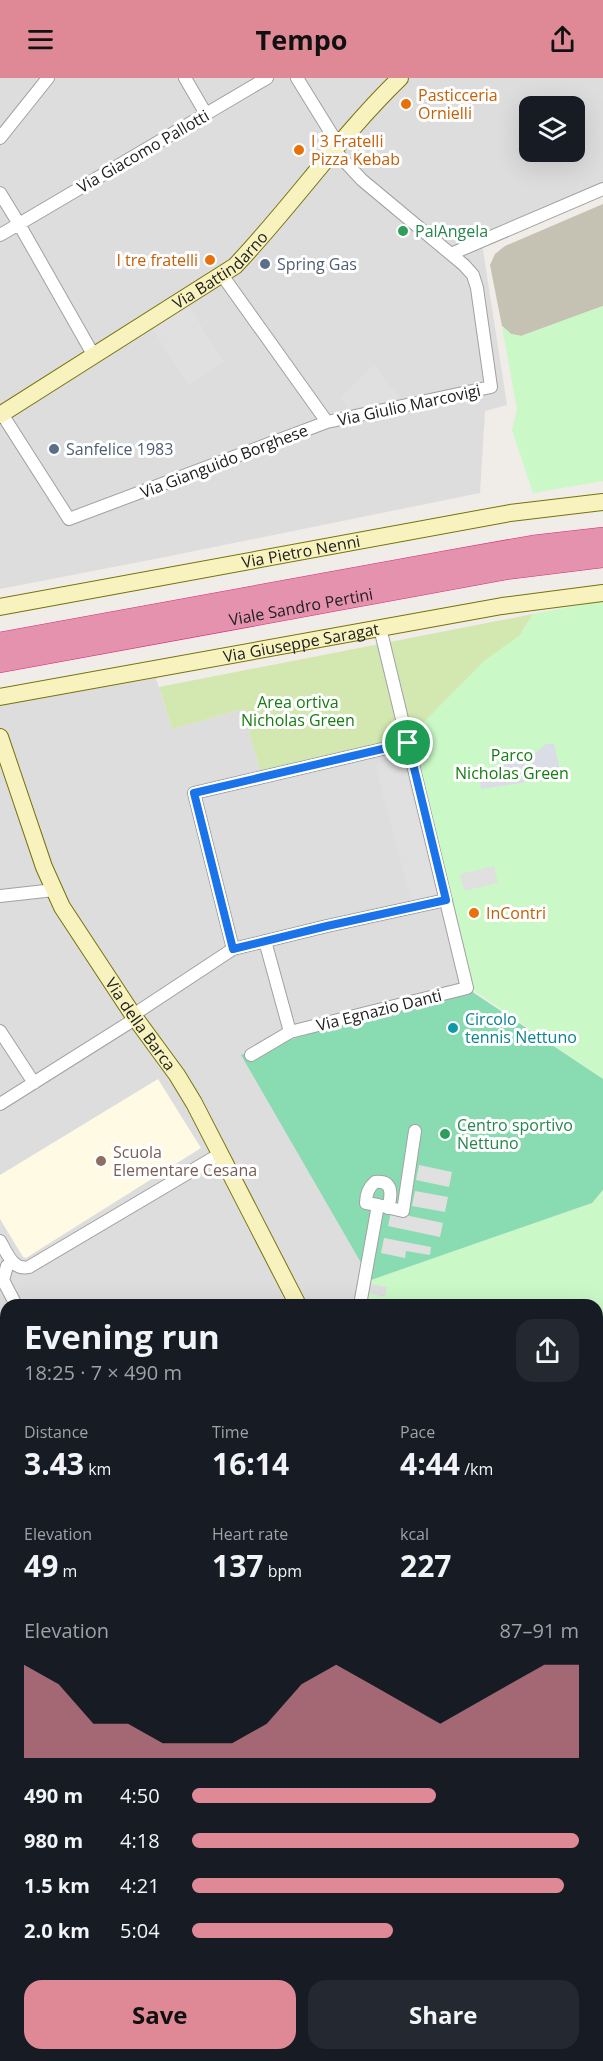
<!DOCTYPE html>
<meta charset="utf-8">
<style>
body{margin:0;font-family:"Open Sans",sans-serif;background:#242831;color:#f1f3f6;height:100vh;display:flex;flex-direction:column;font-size:22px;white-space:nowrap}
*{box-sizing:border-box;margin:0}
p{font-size:20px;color:#9ea1a6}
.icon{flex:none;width:33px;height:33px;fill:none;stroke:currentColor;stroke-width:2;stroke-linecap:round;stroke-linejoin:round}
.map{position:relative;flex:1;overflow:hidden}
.details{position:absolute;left:0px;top:1221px;width:603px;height:762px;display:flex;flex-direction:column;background:#171b24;border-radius:18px 18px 0 0;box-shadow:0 6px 24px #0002}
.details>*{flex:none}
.buttons{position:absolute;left:519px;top:18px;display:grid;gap:12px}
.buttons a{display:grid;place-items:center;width:66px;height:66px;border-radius:12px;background:#171b24;box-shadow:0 6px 24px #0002;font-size:30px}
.pin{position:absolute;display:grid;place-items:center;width:51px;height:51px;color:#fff;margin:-26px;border:3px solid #fff;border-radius:50%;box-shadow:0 2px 6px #0007}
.round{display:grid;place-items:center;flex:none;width:63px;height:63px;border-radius:18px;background:#242831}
.summary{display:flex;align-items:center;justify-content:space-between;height:102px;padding:0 24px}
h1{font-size:33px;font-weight:700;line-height:45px}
.figures{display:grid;grid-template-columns:repeat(3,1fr);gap:9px;height:102px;padding:6px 24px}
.figures div{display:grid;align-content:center}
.figures b{font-size:30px;font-weight:700}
.figures small{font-size:16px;font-weight:400}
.figures p{font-size:16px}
.chart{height:168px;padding:12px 24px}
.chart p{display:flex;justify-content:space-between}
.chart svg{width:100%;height:108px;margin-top:6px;fill:#df8997;opacity:.7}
.action{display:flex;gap:12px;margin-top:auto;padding:12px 24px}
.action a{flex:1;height:69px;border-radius:18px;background:#df8997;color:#111;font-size:24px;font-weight:700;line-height:69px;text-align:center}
.action a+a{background:#242831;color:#f1f3f6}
ul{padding:0 24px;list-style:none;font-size:20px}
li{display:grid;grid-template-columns:96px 72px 1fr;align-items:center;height:45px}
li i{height:15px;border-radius:8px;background:#df8997}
header{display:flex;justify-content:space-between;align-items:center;height:78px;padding:0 24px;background:#df8997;color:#111;font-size:27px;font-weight:700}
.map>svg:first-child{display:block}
.residential{fill:#deddde;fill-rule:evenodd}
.education{fill:#fefae3}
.construction{fill:#c5c2b3}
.grass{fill:#d3e8b0}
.park{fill:#caf8c7}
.pitch{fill:#89dcb1}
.parking{fill:#e0e0e0}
.plaza{fill:#dbdde6}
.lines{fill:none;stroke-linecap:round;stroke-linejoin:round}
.canal{stroke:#aad8dc;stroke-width:10}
.street-casing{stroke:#a1a1a1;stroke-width:14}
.secondary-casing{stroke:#767309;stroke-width:18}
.primary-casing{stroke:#975306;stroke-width:20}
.highway-casing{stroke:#d52e7e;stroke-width:22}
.street{stroke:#fff;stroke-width:12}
.secondary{stroke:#f8f3be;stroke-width:16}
.primary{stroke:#f9c9a4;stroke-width:18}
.highway{stroke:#e492ad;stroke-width:21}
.route-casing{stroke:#fff;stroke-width:12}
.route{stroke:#1a73e8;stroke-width:8}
.food-dot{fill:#e8710a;stroke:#fff;stroke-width:2}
.leisure-dot{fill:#2e9e5b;stroke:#fff;stroke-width:2}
.service-dot{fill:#5c6f8a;stroke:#fff;stroke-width:2}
.culture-dot{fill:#0f9aa8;stroke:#fff;stroke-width:2}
.education-dot{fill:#8d6e63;stroke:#fff;stroke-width:2}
.labels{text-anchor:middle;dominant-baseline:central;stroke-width:6;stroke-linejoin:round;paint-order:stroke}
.food-label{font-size:16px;fill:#c56008;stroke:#fff;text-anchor:start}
.street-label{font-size:16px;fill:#202020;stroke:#fff}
.leisure-label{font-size:16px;fill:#27864d;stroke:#fff;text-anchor:start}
.service-label{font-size:16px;fill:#4e5e75;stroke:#fff;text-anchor:start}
.park-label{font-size:16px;fill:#167d10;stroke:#fff}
.culture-label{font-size:16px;fill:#0d838f;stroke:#fff;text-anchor:start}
.education-label{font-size:16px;fill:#785e54;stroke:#fff;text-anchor:start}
</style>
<header><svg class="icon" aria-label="menu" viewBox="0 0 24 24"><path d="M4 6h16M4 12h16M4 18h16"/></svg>Tempo<svg class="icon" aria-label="share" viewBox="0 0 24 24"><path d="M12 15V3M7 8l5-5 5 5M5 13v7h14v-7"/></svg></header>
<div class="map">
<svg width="603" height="1983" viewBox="0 0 603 1983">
<rect width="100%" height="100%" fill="#f0ece7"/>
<path class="residential" d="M0,0H603V106L481,159L507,327L485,333L480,415L165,479L0,511ZM530,28H574V74H530Z
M156,600L172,651L243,631L260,693L411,657L470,910L371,1202V1206L387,1208L386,1220L369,1215L368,1227H6V1267L0,1266V627Z
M0,1317L6,1323V1555L0,1556Z
M597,1375L603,1376V1983H7L8,1977H597Z"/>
<path class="education" d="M158,1001L201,1070L26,1180L23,1179L0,1141V1097Z"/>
<path class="construction" d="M603,126V228L521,258L511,256L502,248L490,187L495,176L505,168Z"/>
<path class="grass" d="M533,536L522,553L556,584L409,658L260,693L243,631L172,651L159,609Z"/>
<path class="park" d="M603,228V403L533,415L512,352L517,331L502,248L511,256L521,258Z
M603,523V1001L470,910L411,657L484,583L520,557L533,536Z
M603,1113V1279L597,1281V1227H368L369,1215L385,1220L387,1209L371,1206V1202L592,1125Z
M0,1275L6,1276V1323L0,1317Z
M6,1579V1963L0,1964V1580Z"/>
<path class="pitch" d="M468,911L603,1001V1112L592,1125L371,1202L241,977L402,927Z"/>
<path class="parking" d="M188,227L224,284L189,307L152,250Z
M374,287L400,320L349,331L340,319Z
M402,680L438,815L411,822L375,687Z
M494,788L498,805L464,813L460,796Z
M419,1087L452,1094L449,1109L416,1102Z
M415,1113L448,1119L445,1134L412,1128Z
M391,1134L443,1145L440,1159L388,1148Z
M384,1160L431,1169L430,1177L406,1173L405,1180L381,1175Z
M603,1280V1356L597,1358V1283Z"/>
<path class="plaza" d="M546,666H554L561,696L521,705L481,711L480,703L502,683L518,681L535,675Z"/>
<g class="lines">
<path class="canal" d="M0,1272L6,1273
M597,1391L603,1393"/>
<defs>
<path id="street" d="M185,0L206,36
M297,0L339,68
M0,60L48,0
M0,115L19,146L0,157
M451,176L603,111
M222,197L327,344
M94,278L19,146L267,0
M2,336L69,441L327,344L491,309L477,210L473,197L464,187L362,102L335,73
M0,818L54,812
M265,863L290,954L467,910L380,550
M233,871L194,715L408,665
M133,937L233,871L327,848L446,822
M0,953L34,1005
M251,977L290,954
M0,1026L135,941
M378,1127L366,1125C366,1116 368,1110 375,1104C393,1102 392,1116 388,1130
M0,1163C7,1175 13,1193 29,1189L220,1076
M13,1185L7,1188L3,1202L16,1227
M360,1227L378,1127L403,1133L415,1053
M0,1257L6,1259
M0,1382L6,1383
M0,1438L6,1439
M597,1531L603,1525
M597,1942L603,1953
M524,1983L534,1977"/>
<g id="secondary">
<path id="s1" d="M0,337L235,188C292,128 341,57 400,0"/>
<path id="s2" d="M0,529L510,435L603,424"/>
<path id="s3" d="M0,619L502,528L603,515"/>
<path id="s4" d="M0,659L44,789L62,829L133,937L177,997L194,1025L298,1227"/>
<path d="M597,1433L603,1438"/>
</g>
<path id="primary" d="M0,1566L6,1565
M597,1790L603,1798"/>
<g id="highway">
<path d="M0,565L459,481L533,468L603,460"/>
<path id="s5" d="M0,584L506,491L603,479"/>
</g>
</defs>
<use href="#street" class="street-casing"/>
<use href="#secondary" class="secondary-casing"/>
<use href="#primary" class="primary-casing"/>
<use href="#highway" class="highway-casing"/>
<use href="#street" class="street"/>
<use href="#secondary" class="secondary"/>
<use href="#primary" class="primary"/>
<use href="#highway" class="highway"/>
</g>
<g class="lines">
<defs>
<path id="route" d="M408,665L446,822L327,848L233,871L194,715Z"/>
</defs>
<use href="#route" class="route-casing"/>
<use href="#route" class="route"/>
</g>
<g class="food-dot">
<circle cx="406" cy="26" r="6"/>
<circle cx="299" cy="72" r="6"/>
<circle cx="210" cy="182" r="6"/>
<circle cx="474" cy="835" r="6"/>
</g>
<g class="leisure-dot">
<circle cx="403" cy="153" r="6"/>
<circle cx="445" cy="1056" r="6"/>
</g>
<g class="service-dot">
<circle cx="265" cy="186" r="6"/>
<circle cx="54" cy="371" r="6"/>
</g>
<circle class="culture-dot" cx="453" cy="950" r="6"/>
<circle class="education-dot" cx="101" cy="1083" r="6"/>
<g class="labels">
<g class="food-label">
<text x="418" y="17">Pasticceria<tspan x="418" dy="18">Ornielli</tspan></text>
<text x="311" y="63">I 3 Fratelli<tspan x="311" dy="18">Pizza Kebab</tspan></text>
<text x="198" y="182" text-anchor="end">I tre fratelli</text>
<text x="486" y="835">InContri</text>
</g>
<g class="street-label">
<text transform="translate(143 73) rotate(-30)">Via Giacomo Pallotti</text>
<text stroke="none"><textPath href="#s1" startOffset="264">Via Battindarno</textPath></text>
<text transform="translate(409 327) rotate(-12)">Via Giulio Marcovigi</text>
<text transform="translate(224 383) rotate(-21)">Via Gianguido Borghese</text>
<text stroke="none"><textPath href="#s2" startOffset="306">Via Pietro Nenni</textPath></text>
<text stroke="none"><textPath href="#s5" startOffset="306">Viale Sandro Pertini</textPath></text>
<text stroke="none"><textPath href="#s3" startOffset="306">Via Giuseppe Saragat</textPath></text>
<text transform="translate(379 932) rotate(-14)">Via Egnazio Danti</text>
<text stroke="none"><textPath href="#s4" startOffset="322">Via della Barca</textPath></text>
</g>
<g class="leisure-label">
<text x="415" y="153">PalAngela</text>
<text x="457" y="1047">Centro sportivo<tspan x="457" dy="18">Nettuno</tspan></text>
</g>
<g class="service-label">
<text x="277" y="186">Spring Gas</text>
<text x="66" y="371">Sanfelice 1983</text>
</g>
<g class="park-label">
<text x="298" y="624">Area ortiva<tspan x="298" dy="18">Nicholas Green</tspan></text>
<text x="512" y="677">Parco<tspan x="512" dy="18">Nicholas Green</tspan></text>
</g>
<g class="culture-label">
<text x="465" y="941">Circolo<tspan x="465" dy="18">tennis Nettuno</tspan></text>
</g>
<g class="education-label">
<text x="113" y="1074">Scuola<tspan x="113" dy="18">Elementare Cesana</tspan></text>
</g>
</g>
</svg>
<div class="buttons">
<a><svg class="icon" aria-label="layers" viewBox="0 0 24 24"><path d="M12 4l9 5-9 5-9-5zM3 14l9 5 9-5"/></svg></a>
</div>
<div class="pin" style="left:408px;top:665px;background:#1e9e55"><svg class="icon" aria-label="arrive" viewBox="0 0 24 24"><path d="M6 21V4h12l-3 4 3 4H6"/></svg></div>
<section class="details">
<div class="summary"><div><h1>Evening run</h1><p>18:25 · 7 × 490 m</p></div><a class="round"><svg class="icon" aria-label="share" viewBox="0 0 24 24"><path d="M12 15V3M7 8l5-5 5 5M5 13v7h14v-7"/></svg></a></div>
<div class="figures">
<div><p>Distance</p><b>3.43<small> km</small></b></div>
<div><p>Time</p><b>16:14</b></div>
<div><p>Pace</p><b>4:44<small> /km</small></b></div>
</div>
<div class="figures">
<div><p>Elevation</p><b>49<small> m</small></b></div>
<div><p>Heart rate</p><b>137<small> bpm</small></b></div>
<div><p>kcal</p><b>227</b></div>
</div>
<div class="chart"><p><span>Elevation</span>87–91 m</p>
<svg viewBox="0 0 160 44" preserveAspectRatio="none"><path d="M0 44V6L10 14L20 30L30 30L40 38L50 38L60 38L70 30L80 14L90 6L100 14L110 22L120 30L130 22L140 14L150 6L160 6V44z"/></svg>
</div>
<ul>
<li><b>490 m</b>4:50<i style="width:63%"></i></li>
<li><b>980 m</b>4:18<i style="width:100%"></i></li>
<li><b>1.5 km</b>4:21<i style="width:96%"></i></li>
<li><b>2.0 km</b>5:04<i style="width:52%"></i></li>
</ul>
<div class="action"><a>Save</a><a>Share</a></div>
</section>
</div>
